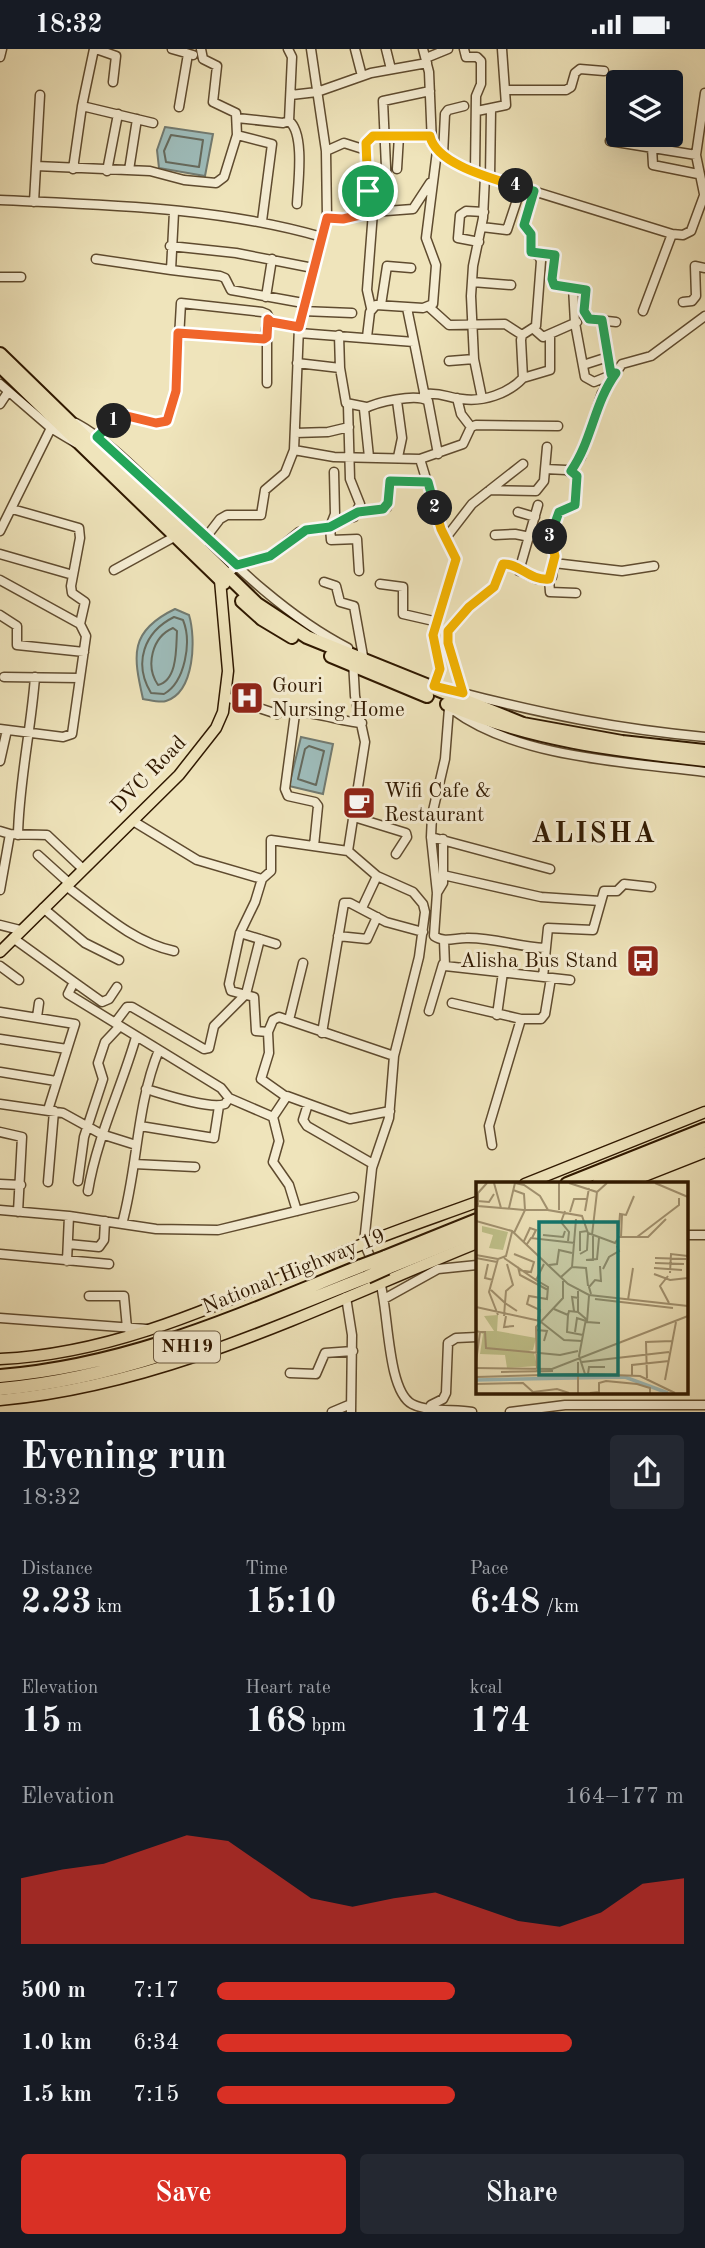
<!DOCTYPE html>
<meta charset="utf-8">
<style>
body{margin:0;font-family:"Old Standard TT",serif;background:#242831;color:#f1f3f6;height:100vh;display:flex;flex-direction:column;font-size:26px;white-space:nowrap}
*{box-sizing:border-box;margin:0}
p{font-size:23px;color:#9ea1a6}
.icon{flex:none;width:38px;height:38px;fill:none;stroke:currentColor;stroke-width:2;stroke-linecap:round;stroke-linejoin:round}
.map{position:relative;height:1363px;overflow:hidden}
.drawer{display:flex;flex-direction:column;background:#171b24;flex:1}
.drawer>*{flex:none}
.controls{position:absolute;left:606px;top:21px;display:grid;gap:14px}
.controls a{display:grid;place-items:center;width:77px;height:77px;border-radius:7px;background:#171b24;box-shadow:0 7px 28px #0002;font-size:35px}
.pin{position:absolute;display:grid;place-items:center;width:60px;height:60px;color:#fff;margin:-30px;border:4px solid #fff;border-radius:50%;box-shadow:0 2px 7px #0007}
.km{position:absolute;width:35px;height:35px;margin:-18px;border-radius:50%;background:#222;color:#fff;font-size:19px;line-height:35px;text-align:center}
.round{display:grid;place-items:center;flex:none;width:74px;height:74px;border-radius:7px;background:#242831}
.headline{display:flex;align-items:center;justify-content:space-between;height:119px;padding:0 21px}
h1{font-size:38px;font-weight:700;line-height:52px}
.stats{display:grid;grid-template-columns:repeat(3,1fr);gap:10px;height:119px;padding:7px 21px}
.stats div{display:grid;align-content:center}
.stats b{font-size:35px;font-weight:700}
.stats small{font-size:19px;font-weight:400}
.stats p{font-size:19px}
.chart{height:196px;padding:14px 21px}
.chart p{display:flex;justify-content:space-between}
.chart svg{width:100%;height:126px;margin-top:7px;fill:#d93025;opacity:.7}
.primary-button{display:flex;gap:14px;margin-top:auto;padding:14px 21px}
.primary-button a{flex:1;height:80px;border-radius:7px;background:#d93025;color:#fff;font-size:28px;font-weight:700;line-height:80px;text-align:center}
.primary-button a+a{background:#242831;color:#f1f3f6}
ul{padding:0 21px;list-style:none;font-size:23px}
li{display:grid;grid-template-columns:112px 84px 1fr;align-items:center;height:52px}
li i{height:18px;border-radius:9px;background:#d93025}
.status{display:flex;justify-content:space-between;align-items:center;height:49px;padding:0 35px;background:#171b24;direction:ltr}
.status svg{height:19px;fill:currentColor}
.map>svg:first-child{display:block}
.water{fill:#9ebcba;stroke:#727a70;stroke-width:2}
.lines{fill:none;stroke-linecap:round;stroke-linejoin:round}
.shore{stroke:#666a5d;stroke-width:2}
.minor-casing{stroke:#5f4b2f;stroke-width:11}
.major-casing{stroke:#2f1800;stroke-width:13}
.highway-casing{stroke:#2f1800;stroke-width:16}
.minor{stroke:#f5edd3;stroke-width:8}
.major{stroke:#efe4bb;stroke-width:10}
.highway{stroke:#efe4bb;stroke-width:12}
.highway-bridge-casing{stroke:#2f1800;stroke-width:16;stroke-linecap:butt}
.highway-bridge{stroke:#efe4bb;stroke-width:12}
.split-1-casing{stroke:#fff;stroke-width:14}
.split-2-casing{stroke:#fff;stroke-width:14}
.split-3-casing{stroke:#fff;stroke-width:14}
.split-4-casing{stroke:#fff;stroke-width:14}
.split-5-casing{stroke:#fff;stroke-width:14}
.split-1{stroke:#f0652b;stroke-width:9}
.split-2{stroke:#22a559;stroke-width:9}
.split-3{stroke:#f5b400;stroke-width:9}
.split-4{stroke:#22a559;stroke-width:9}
.split-5{stroke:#f5b400;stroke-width:9}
.labels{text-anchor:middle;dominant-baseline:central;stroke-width:6;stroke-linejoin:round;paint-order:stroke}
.shield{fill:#f5edd3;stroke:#6a583f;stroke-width:2}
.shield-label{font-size:19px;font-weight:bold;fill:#2f1800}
.poi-label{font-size:21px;fill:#2f1800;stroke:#f5edd3;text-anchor:start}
.street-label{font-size:21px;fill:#2f1800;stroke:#f5edd3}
.district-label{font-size:28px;font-weight:bold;letter-spacing:2px;fill:#2f1800;stroke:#f5edd3}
.inset-river{fill:none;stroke:#9ebcba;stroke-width:3.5}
.inset-road{fill:none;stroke:#a29270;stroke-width:2}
.view{fill:#0f766e;fill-opacity:0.15;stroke:#0f766e;stroke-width:3.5}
.inset-edge{fill:none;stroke:#2f1800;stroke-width:3.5}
</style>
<div class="status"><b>18:32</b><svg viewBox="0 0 49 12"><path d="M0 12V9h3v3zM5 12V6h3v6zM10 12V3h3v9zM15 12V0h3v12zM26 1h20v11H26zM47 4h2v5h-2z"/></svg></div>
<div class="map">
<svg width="705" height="1363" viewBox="0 0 705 1363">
<rect width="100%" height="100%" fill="#efe4bb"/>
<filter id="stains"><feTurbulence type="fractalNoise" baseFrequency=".00286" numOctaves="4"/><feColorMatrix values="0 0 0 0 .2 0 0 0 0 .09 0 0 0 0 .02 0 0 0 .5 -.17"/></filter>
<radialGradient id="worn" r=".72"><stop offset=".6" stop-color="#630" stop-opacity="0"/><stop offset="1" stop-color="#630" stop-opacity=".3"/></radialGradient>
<path class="water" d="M165,78L213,85L205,127L159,119L157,101Z
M175,560L189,566C196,589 195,643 166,652C160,654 150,651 143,650C133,606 129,582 175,560Z
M301,688L333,695L323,745L289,737Z"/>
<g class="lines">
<path class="shore" d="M171,86L203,91L199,118L166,113L164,102Z
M174,568L183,571C192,593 185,633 164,645L151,644C133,614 144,583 174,568Z
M173,579L177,582C176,598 178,631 158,636C145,617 152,588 173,579Z
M309,697L324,702L316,736L298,730L305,700Z"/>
<defs>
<path id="minor" d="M96,0L116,7L113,33
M172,0L193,6
M201,0L203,10L217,17L213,53L236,64L237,86L272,95L262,172
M355,0L362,27
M386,0L391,20
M423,0L429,23L432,95C442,111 467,119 485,127L672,185L683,186L691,182L705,144
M464,0L466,8H477L481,12V35L476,47L475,123
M0,8L2,0
M426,9L448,0
M505,41H566L571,38L575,24L580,20L604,22
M291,46L317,43L371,24L427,14
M82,57L94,0
M179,58L188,5
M477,62L506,56L502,0
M237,69L283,74L289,72L292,8L288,0
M289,72C305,84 298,135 297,155
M610,92L696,106
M652,99L653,116L698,125
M326,102L344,94L366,101
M443,106L445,65L448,61L464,57
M36,117L150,122L184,131L216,134L224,128L237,86
M73,120L82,57L153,74
M397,120L399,87
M129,121L137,70
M107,122L118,65
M490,129L491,61
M704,145L696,106L705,44
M0,151C107,156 218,158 322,188
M34,153L40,46
M388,162L383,52L430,42
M174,163L171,221L220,227L225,229L231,241L303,254
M327,169L343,170L373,163L413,160L430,134
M482,178L507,181L521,139
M479,193L458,189L460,166L466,162L484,163
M170,197L236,204L313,219
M539,207L555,206L552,230L554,236L586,241L584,263L589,270L616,273
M96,210L171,221
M0,228H21
M472,233L511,236
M573,238L575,274L585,328L594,333L616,324
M266,248L272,210
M683,253L692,252L696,247L695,217L705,219
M381,256L387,217L411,219
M429,258L449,276L505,275L522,286
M371,259L367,241L373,163L366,136V94L374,87H430
M407,259L414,293
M302,262L352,264
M643,262L672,185
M602,271L611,325
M535,281L543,288L577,273
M178,284L264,290L268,270
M299,284L414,293L425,348
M339,286L340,319
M267,288V334
M367,288L370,263L376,256L423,259L433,255L436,216L426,189L437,102
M449,312L474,310
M297,314L340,319L346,354L366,358
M583,316L608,308
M523,329L550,321V287
M0,335L51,379L76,394
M424,345C444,343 446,349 462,350C483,353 508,345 523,329L521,291L522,286L536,277L541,212L539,207L531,203V185L524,176L534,142
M457,349L461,365L471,378
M482,349L474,310L471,247L473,217L483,169L485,127
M397,352L402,389L398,408
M0,355L8,343
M76,374C107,391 133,418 158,442C217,498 276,562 348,599
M295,384L328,383L349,378
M97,388L123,366L156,374L167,372L176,342L181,254L262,263L267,265L271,273L299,278
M294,401L334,408L420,410L441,479L456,510L433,586L440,620L434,637
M369,408L364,360C376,353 417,344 428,352L438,405
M420,410L463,395L471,378L476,376L558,377
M571,422L581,408L602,344L622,315L651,307L705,267
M490,441L536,442L544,432L545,420
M12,460L79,479L80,489L71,537L72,544L85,553L80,575
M358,463L387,458L390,432L427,434
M518,463L535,468
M335,473L354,468L360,455L350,430L348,356
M330,478L331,491L357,490L359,522
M0,482L51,379
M495,486L515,485L530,488
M445,490L472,455L523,415
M197,500L220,470L227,466H261L265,441L285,424L294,401L299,278L327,169L326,102L311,0
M0,505L73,526
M554,514L622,522L654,517
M114,521L176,487
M519,522L538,456
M227,526L237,516L270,507L299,483L330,478L335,465L334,423
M549,530L550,543L576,544
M0,531L80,575L86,587L72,685L63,688L0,680
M324,533L336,537L340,553L354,557L363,607
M380,535L403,538V565L438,573
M0,566L17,577V596L84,603
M353,612L355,647L365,693L348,802L377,827L413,843L423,855L425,863L419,908L394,1007L389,1069L372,1119L364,1194L373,1214
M4,628L79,629
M459,643C543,665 618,680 705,688
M463,644L448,594V582L469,558L494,538L503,515C520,513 532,539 552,528L555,503L550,491L559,462L575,455L577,427L566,421L545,420L547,398
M226,648L277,665
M449,659L445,710L432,766L431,788L437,844L434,887C444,894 455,889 466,889C492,888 518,898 545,899
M453,661C518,709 626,713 705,723
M0,712L7,681
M354,768L406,784L407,788L396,805
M133,772L197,811L262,830L271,822V791L348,802
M0,782L10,785L0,841
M10,785L47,786L83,820
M18,786C19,733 31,681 35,628
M431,788L550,820
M314,797L318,757L315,753L288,747L285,740L295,665C302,659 347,674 362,674
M38,806L69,834
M443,826L541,848L600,852
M262,830L255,853L240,884L229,935L231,942L254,948L256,982L268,983L273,971L279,968L394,1007
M66,837C100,862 132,893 174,902
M437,844L443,834V790
M43,859L85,894L119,911
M362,859L377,827
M0,876L20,881
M240,884L276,895
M338,887L367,890L377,868
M13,889L74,933L68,945L221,1039L229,1049L273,1068L287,1047L350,1070L390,1062
M444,891L445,917L570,931
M0,917L19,931
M543,928L548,879L593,881L604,842H617L624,835L651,838
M74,933L102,953L109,950L117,938
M452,954L521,970H541L545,965L551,929
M429,962L443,915
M0,963L75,975L48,1061
M497,966L503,923
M37,968L39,954
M289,971L303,914
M115,974L127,958H132L204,1000L209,999L214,977L246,945L260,890
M268,983L269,1004L261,1030L285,1047
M322,984L344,854H350L386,873L423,883
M0,990L67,1000
M0,1023L56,1032
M146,1040C163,1045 210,1061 225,1055L229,1049
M0,1055L63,1064L101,1085L136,1096
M308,1055L303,1071L307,1077L373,1115
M273,1068L279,1092L273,1113L289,1136L297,1162
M140,1077L214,1089L219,1057
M0,1083L22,1088L18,1163
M492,1096L489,1077L521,970
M134,1115L195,1118
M78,1132L84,1088L103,1030L98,1014L105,993L120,977
M48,1133L54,1062
M0,1135L21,1136
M88,1142C97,1088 121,1040 136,988
M0,1161L69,1167L156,1180L218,1181L354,1148
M122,1175C138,1118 136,1057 159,1001
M686,1186H705
M68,1195L99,1198L104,1191L105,1172
M0,1205L109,1215
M67,1212L69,1167
M379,1229C389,1257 386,1341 412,1355C427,1363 455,1360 472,1363
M89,1247H124L127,1279
M346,1248L352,1286L351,1363
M384,1250L438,1220L477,1216
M0,1269L147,1280
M290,1324L316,1325L325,1304L353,1302
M431,1356L443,1350L446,1344L448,1294L456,1289L477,1288
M332,1363L351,1355
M510,1363L565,1356H705"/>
<path id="major" d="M0,903L179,726L216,679L223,663L228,622L220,531
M525,1135L705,1063
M624,1135L705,1103
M0,1310C131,1304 244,1242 363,1195C400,1180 439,1167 477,1153
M0,1351C168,1336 323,1256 477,1194"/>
<path id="highway" d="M0,305L257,555L307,588L523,675L622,693L705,702
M0,317L224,534
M242,552L262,570L292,588
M331,607L427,647
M447,655C530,691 615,701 705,711
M567,1135L705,1080
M598,1135L705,1092
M385,1208L477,1171
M387,1219L477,1183
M0,1327C132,1316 239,1266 361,1217
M0,1340C129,1329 247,1275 367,1228"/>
</defs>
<use href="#minor" class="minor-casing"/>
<use href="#major" class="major-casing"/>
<use href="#highway" class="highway-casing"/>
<use href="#minor" class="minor"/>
<use href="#major" class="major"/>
<use href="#highway" class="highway"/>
<defs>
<path id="highway-bridge" d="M361,1217L385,1208
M367,1228L387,1219"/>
</defs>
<use href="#highway-bridge" class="highway-bridge-casing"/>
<use href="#highway-bridge" class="highway-bridge"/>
</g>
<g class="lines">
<defs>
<path id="split-1" d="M114,372L123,366L156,374L167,372L176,342L178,284L264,290L267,288L268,270L271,273L299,278L327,169L343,170L373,163L368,142"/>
<path id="split-2" d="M114,372L97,388L237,516L270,507L306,481L330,478L358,463L383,460L388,454L390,432L428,433L435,459"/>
<path id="split-3" d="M435,459L441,480L456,510L433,586L440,620L434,637L463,644L448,594V582L469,558L494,538L503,515C519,514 530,532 549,530L555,507L550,488"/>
<path id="split-4" d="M516,137L534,142L524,176L531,185V203L555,206L552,230L554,236L586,241L584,262L589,270L602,271L611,325L616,324C594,354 592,392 571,422L577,427L575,456L559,463L550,488"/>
<path id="split-5" d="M368,142L366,94L373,87H430C436,115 491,129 516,137"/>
</defs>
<use href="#split-1" class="split-1-casing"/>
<use href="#split-2" class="split-2-casing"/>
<use href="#split-3" class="split-3-casing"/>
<use href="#split-4" class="split-4-casing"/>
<use href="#split-5" class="split-5-casing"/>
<use href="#split-1" class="split-1"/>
<use href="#split-2" class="split-2"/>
<use href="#split-3" class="split-3"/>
<use href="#split-4" class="split-4"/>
<use href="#split-5" class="split-5"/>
</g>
<defs>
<symbol id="hospital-square" viewBox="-11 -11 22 22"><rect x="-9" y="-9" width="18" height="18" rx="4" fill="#8f2418" stroke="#f5edd3"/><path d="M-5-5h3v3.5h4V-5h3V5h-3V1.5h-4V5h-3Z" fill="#fff"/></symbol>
<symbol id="cafe-square" viewBox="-11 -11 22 22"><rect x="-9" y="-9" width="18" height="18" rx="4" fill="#8f2418" stroke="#f5edd3"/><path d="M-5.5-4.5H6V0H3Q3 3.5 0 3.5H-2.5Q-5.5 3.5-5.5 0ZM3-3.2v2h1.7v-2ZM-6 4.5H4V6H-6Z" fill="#fff"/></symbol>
<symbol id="bus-square" viewBox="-11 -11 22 22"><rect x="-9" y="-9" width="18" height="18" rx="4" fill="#8f2418" stroke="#f5edd3"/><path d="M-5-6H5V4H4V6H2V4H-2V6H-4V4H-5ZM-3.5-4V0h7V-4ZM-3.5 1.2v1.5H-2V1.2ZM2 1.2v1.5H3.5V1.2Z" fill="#fff"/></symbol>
</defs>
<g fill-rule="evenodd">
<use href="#hospital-square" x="228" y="630" width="38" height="38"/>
<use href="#cafe-square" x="340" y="735" width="38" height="38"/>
<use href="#bus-square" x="624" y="893" width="38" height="38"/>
</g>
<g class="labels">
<rect class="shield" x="154" y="1282.5" width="66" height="31" rx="5"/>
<g class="shield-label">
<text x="187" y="1298">NH19</text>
</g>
<g class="poi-label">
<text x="272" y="637">Gouri<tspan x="272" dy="24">Nursing Home</tspan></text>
<text x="384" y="742">Wifi Cafe &amp;<tspan x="384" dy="24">Restaurant</tspan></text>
<text x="618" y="912" text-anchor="end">Alisha Bus Stand</text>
</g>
<g class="street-label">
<text transform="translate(149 726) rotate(-46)">DVC Road</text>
<text transform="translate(294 1223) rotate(-22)">National Highway 19</text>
</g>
<g class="district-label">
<text x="594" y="786">ALISHA</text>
</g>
</g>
<g transform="translate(476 1133)">
<rect width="212" height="212" fill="#efe4bb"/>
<path d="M6,44L32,50L27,68L13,66L17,53L6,50ZM22,133L21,149L60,156L57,168L48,170L58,171L61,184L31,186L29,173L4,172L7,152L0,149H18L8,134Z" fill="#c0c28b"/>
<path class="inset-river" d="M0,198L149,195L192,211"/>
<path class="inset-road" d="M11,1L2,11V24L48,28M18,1L25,26M93,1L121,10L131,1M179,1L212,15M37,8L48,12L49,28M1,19L13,20L18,12M33,26L39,1L48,3L64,14L72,28L106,34L112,51L139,61L143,55H172L190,37M83,28V1M89,29L85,40L93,50L92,59M109,29L113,6M94,30L98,17H111M0,39L36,49L92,102L113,113L212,124M38,51L49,28H72M67,53L87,55L89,49M116,53L121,10M145,55L146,33M161,55L203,23V16M142,56L144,32L150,33L158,14M48,59L54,46L60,48L56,56M51,62L55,56L99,61M104,69V50L111,49M38,72L58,80L55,90L43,88M104,72L111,68L112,51M0,73L22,77M0,76L21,80M28,76L60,98M179,76L210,77M110,78L121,77L123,56M117,79V54M179,81L208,82M12,82L9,96L17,98M31,82L37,103L30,109L29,121L41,129M73,83L81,82L83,68L96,71M42,85L44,93L72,108M96,85L110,86L112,104M178,86L206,88M127,87L133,75L143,69L141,64M194,91L195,72L212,74M178,92L194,98L212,96M192,94L184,104L193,121M85,95L96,85L100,37M15,108L29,121L28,134M102,109V130L110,137L103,174L109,192L164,194L199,211M115,112L113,105L119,98L125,99L124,84M113,114L111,140L124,141M119,117L197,126M152,118L157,86M0,125L64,139M78,127L92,133L93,129L102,130M98,129L96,115L103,116M22,133L13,110L22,77L30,74L36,50M92,133L91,150L107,153M30,134L28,145L38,144M62,138L64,128L51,122L53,114L71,117L72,105L60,98L68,82M65,140L88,158L106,159M60,148L71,149L68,159M0,149L4,150L0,180M4,150H9L10,166L84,173L102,169M99,150L101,136L110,139M102,180V211M106,180L193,170M0,186L76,187L212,134M25,190L77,189M61,190L60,145L87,116V99M112,192L113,185H129M156,193V183L193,179M0,195L102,192M171,196L170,160L196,159M189,198L200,140M0,202L47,201L57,210L81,207L93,211M114,211L123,210V201L130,199L161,202L174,206V211"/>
<path class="view" d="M63,40H142V193H63Z"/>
<rect width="212" height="212" class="inset-edge"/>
</g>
<rect width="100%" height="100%" filter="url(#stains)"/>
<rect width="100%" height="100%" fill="url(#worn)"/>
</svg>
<div class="controls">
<a><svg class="icon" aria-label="layers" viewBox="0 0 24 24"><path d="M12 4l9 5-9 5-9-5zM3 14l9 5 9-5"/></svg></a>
</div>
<div class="pin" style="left:368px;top:142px;background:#1e9e55"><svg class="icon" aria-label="arrive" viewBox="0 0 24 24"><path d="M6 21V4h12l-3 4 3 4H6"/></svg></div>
<b class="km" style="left:114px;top:372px">1</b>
<b class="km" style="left:435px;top:459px">2</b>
<b class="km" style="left:550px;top:488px">3</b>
<b class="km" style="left:516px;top:137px">4</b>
</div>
<section class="drawer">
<div class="headline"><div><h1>Evening run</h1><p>18:32</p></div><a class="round"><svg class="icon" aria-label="share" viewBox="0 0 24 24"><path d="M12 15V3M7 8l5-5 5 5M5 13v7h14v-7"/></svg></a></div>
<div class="stats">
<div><p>Distance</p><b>2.23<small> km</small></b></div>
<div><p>Time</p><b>15:10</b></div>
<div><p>Pace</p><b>6:48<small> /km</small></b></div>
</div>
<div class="stats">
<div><p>Elevation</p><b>15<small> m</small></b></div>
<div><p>Heart rate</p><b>168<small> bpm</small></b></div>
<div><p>kcal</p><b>174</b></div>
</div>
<div class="chart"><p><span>Elevation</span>164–177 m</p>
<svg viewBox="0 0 160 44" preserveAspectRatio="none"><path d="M0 44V21L10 18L20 16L30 11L40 6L50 8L60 18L70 28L80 31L90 28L100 26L110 31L120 36L130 38L140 33L150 23L160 21V44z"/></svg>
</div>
<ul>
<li><b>500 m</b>7:17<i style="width:51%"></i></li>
<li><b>1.0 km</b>6:34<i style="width:76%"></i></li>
<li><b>1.5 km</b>7:15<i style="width:51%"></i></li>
</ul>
<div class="primary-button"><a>Save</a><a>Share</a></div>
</section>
